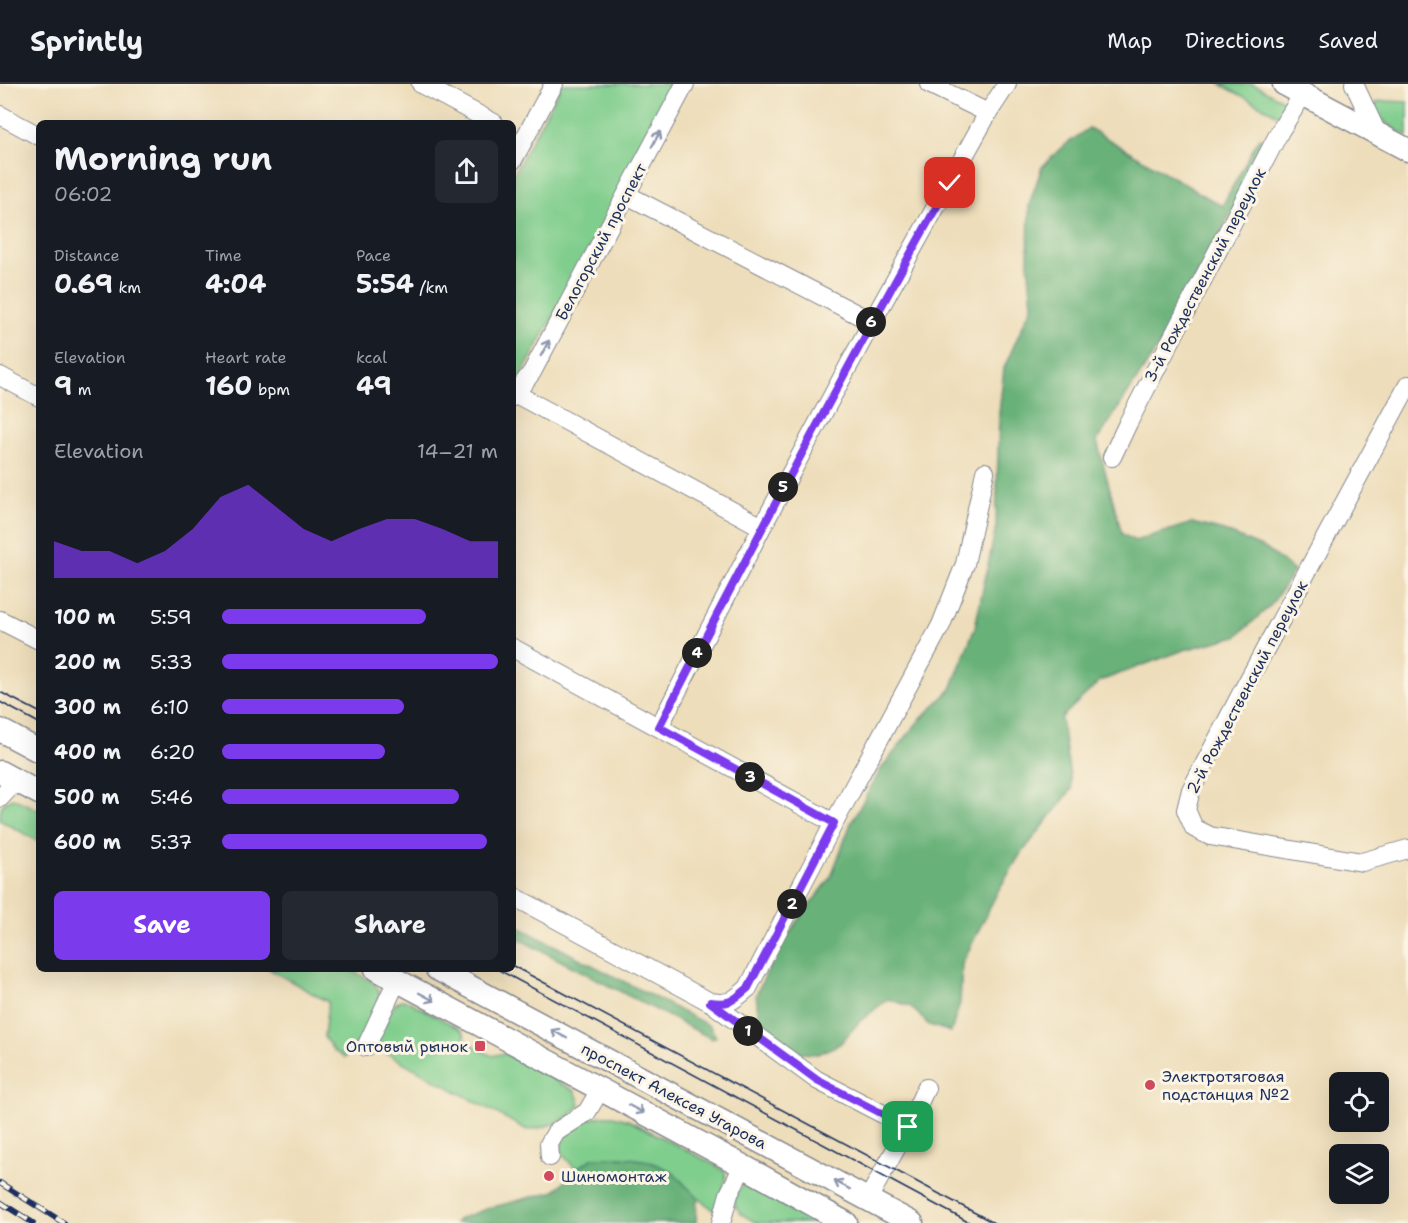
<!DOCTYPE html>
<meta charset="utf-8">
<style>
body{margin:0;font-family:"Shantell Sans",sans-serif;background:#242831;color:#f1f3f6;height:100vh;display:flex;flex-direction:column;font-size:22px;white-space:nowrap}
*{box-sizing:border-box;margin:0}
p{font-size:20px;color:#9ea1a6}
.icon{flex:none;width:33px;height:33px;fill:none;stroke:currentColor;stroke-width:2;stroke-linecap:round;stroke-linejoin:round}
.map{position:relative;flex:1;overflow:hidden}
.side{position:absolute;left:36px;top:36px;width:480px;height:852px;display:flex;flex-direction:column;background:#171b24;border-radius:9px;box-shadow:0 6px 24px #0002}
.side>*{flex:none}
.tools{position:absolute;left:1329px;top:988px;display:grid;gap:12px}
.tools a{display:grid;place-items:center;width:60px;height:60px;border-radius:9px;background:#171b24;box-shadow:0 6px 24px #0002;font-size:30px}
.pin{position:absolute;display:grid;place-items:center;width:51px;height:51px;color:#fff;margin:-26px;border-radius:12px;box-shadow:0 3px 9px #0006}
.km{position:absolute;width:30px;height:30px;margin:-15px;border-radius:50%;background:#222;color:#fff;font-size:16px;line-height:30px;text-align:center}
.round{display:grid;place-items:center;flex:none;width:63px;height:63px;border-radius:9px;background:#242831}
.headline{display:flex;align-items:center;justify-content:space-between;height:102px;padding:0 18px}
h1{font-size:33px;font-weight:700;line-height:45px}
.stats{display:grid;grid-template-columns:repeat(3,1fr);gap:9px;height:102px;padding:6px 18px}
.stats div{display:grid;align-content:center}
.stats b{font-size:26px;font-weight:700}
.stats small{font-size:16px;font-weight:400}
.stats p{font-size:16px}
.chart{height:168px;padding:12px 18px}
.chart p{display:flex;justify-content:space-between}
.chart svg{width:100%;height:108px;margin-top:6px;fill:#7c3aed;opacity:.7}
.action{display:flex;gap:12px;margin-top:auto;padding:12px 18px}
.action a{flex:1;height:69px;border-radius:9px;background:#7c3aed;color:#fff;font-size:24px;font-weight:700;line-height:69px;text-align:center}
.action a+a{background:#242831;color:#f1f3f6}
ul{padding:0 18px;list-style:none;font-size:20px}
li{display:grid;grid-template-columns:96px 72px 1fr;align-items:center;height:45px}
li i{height:15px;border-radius:8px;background:#7c3aed}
header{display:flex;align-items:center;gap:36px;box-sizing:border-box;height:84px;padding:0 30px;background:#171b24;border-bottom:2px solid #363941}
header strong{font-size:28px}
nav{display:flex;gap:33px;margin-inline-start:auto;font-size:21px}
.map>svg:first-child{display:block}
.green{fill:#80ce8d;stroke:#4e7e76;stroke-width:1.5}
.forest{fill:#68b178;stroke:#42706b;stroke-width:1.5}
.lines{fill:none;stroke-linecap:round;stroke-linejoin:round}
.minor-casing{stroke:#84868c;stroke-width:20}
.major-casing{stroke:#84868c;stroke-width:25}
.minor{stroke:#fff;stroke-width:18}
.major{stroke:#fff;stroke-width:22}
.tram{stroke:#1b2f5e;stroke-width:1.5}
.rail-casing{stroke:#1b2f5e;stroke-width:6}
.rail{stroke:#fcf5e5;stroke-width:4;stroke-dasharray:11;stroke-linecap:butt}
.oneway{stroke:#8d97ae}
.route-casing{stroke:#fff;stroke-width:12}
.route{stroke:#7c3aed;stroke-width:8}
.poi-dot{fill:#d1495b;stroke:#fcf5e5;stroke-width:2}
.labels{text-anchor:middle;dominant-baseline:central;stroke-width:6;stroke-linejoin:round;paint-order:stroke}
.street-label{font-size:16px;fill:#1b2f5e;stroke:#fcf5e5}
.poi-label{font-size:16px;fill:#1b2f5e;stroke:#fcf5e5;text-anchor:start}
</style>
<header>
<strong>Sprintly</strong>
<nav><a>Map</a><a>Directions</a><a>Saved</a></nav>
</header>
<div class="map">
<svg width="1408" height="1139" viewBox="0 0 1408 1139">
<rect width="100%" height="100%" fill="#fcf5e5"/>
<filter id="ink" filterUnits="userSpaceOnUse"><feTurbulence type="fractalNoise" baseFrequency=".0167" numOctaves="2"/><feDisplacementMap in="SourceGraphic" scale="12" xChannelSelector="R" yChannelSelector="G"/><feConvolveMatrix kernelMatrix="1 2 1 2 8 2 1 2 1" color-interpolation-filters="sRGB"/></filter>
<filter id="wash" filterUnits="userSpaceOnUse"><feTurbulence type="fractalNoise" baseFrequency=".008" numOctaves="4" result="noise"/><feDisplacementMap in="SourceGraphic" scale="24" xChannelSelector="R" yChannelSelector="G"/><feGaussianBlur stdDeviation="1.35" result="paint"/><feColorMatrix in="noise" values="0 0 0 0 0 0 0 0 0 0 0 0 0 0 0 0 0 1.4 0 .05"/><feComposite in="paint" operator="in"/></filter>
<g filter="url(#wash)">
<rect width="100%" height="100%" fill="#edddba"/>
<path class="green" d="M562,0H679L513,307V91Z
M1220,0H1253L1286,18L1288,24L1282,33Z
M1384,17L1408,18V52C1395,45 1383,39 1374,26L1377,18Z
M12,714L39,726V758L0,736C0,722 0,721 12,714Z
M269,885H349L375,899L379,908V918L361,958L356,959L345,974L334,967L324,953L328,918Z
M402,916L410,918L460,945L464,949L466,957L492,972L505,969L575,1007L580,1020C573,1036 543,1044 527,1046L386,969L383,964L375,958L395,920Z
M602,1032H613L628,1036L717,1082L725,1088L726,1096L715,1127L697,1113L671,1087L648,1077L622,1073L593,1074L576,1085C571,1079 562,1073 561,1066C558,1053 582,1037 593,1034C596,1033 599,1033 602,1032Z
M748,1100L753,1102L814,1134L815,1139H757L741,1130L736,1123L734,1115L739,1104Z"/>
<path class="forest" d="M1089,44L1222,122L1259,54L1270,58L1159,261L1097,357L1122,450L1135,457L1192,439L1224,447L1266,465L1294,487L1271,521L1237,552L1184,566L1100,597L1061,634L1072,705L1018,774L998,807L962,880L960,919L951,948L929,941L910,922L888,915L859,938L840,960L818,970L798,969L760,944L756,911L774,873L798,836L830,795L851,739L881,685L917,639L951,605L975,543L996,443L999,329L1004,284L1032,221L1028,178L1029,121L1042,83L1061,64Z
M513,840L710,942L716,953L712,955L513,852Z
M622,1073L648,1077L671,1087L697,1113L696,1139H455L459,1135L489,1124L555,1107L576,1085L593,1074Z"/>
</g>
<g filter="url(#ink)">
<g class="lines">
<defs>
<path id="minor" d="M421,0L494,39
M929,0L988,29
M1354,0L1377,49
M0,31L39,52
M513,76L554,0
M627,111L872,238
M0,292L39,313
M1408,301L1242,608L1191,706L1186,726L1194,744L1210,752L1362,778L1408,765
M516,310L762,443
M513,313L532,288L685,0
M1112,373L1128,339L1280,47L1303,10
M0,536L39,556
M513,564L834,739
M659,643L762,443L872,238L988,29L1007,0
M0,714L16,697
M513,812L710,918L817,996L908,1043
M710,918C729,921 733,917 748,904L834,739L941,541L965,480L985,388
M366,963L397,896
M550,1073L549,1060L556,1048L587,1028L600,1006
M868,1115L908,1043L926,1004
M721,1139L729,1110L743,1082"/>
<path id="major" d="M1284,0L1408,66
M0,646L39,667
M0,688L39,709
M376,885L743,1082L846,1139
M437,885L912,1139"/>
</defs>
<use href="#minor" class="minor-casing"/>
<use href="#major" class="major-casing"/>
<use href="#minor" class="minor"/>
<use href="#major" class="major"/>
<path class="tram" d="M0,608L39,628
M0,618L39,639
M513,882L994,1139
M497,885L970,1139"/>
<defs>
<path id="rail" d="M0,1099L64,1139
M0,1118L33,1139"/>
</defs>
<use href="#rail" class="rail-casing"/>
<use href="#rail" class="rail"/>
</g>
<defs><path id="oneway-shaft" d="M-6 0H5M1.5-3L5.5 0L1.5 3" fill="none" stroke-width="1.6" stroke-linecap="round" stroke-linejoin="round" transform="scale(1.5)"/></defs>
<g class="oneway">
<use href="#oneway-shaft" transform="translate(656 55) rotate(-62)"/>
<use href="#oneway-shaft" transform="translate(545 264) rotate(-62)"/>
<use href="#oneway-shaft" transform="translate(427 913) rotate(28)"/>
<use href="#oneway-shaft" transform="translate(559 950) rotate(-152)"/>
<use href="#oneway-shaft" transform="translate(636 1025) rotate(28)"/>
<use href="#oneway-shaft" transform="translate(842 1101) rotate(-152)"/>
</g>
</g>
<g class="lines" filter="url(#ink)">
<defs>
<path id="route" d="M908,1043L817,996L710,918C729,921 733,917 748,904L834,739L659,643C753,460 849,278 950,99"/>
</defs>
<use href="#route" class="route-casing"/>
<use href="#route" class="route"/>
</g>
<g class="poi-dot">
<rect x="474" y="956" width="12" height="12" rx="3"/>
<circle cx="1150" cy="1001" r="6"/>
<circle cx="549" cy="1092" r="6"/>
</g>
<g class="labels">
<g class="street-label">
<text transform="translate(601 158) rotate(-62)">Белогорский проспект</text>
<text transform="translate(1205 191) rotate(-62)">3-й Рождественский переулок</text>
<text transform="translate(1247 603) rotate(-62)">2-й Рождественский переулок</text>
<text transform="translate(674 1012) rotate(28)">проспект Алексея Угарова</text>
</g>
<g class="poi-label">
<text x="468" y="962" text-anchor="end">Оптовый рынок</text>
<text x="1162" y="992">Электротяговая<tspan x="1162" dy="18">подстанция №2</tspan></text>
<text x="561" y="1092">Шиномонтаж</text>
</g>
</g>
</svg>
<div class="tools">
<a><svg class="icon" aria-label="locate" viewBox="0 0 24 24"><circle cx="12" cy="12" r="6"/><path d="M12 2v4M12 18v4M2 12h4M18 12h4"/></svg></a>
<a><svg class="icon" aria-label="layers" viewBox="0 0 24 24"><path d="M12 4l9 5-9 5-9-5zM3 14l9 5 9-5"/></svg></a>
</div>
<div class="pin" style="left:908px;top:1043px;background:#1e9e55"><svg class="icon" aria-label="arrive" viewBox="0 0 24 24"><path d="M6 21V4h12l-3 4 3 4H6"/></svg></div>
<div class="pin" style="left:950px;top:99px;background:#d93025"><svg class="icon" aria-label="check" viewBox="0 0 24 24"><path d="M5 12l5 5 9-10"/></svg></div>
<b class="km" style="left:748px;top:947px">1</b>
<b class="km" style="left:792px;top:820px">2</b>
<b class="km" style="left:750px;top:693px">3</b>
<b class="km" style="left:697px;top:569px">4</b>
<b class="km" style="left:783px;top:403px">5</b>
<b class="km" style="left:871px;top:238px">6</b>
<section class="side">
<div class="headline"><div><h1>Morning run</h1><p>06:02</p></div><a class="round"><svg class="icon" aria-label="share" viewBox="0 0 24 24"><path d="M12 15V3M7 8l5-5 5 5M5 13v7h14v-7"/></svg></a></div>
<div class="stats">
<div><p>Distance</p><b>0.69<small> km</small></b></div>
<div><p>Time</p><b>4:04</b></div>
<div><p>Pace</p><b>5:54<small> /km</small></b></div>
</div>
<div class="stats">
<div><p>Elevation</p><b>9<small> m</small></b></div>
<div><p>Heart rate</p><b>160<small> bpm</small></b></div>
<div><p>kcal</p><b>49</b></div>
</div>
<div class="chart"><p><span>Elevation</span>14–21 m</p>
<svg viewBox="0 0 160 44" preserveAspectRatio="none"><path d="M0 44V29L10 33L20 33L30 38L40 33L50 24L60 11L70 6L80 15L90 24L100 29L110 24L120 20L130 20L140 24L150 29L160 29V44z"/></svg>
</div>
<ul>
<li><b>100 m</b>5:59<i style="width:74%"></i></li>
<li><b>200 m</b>5:33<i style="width:100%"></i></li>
<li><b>300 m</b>6:10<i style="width:66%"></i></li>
<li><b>400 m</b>6:20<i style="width:59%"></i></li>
<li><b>500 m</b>5:46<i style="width:86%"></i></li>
<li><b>600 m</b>5:37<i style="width:96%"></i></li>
</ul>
<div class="action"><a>Save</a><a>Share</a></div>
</section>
</div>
